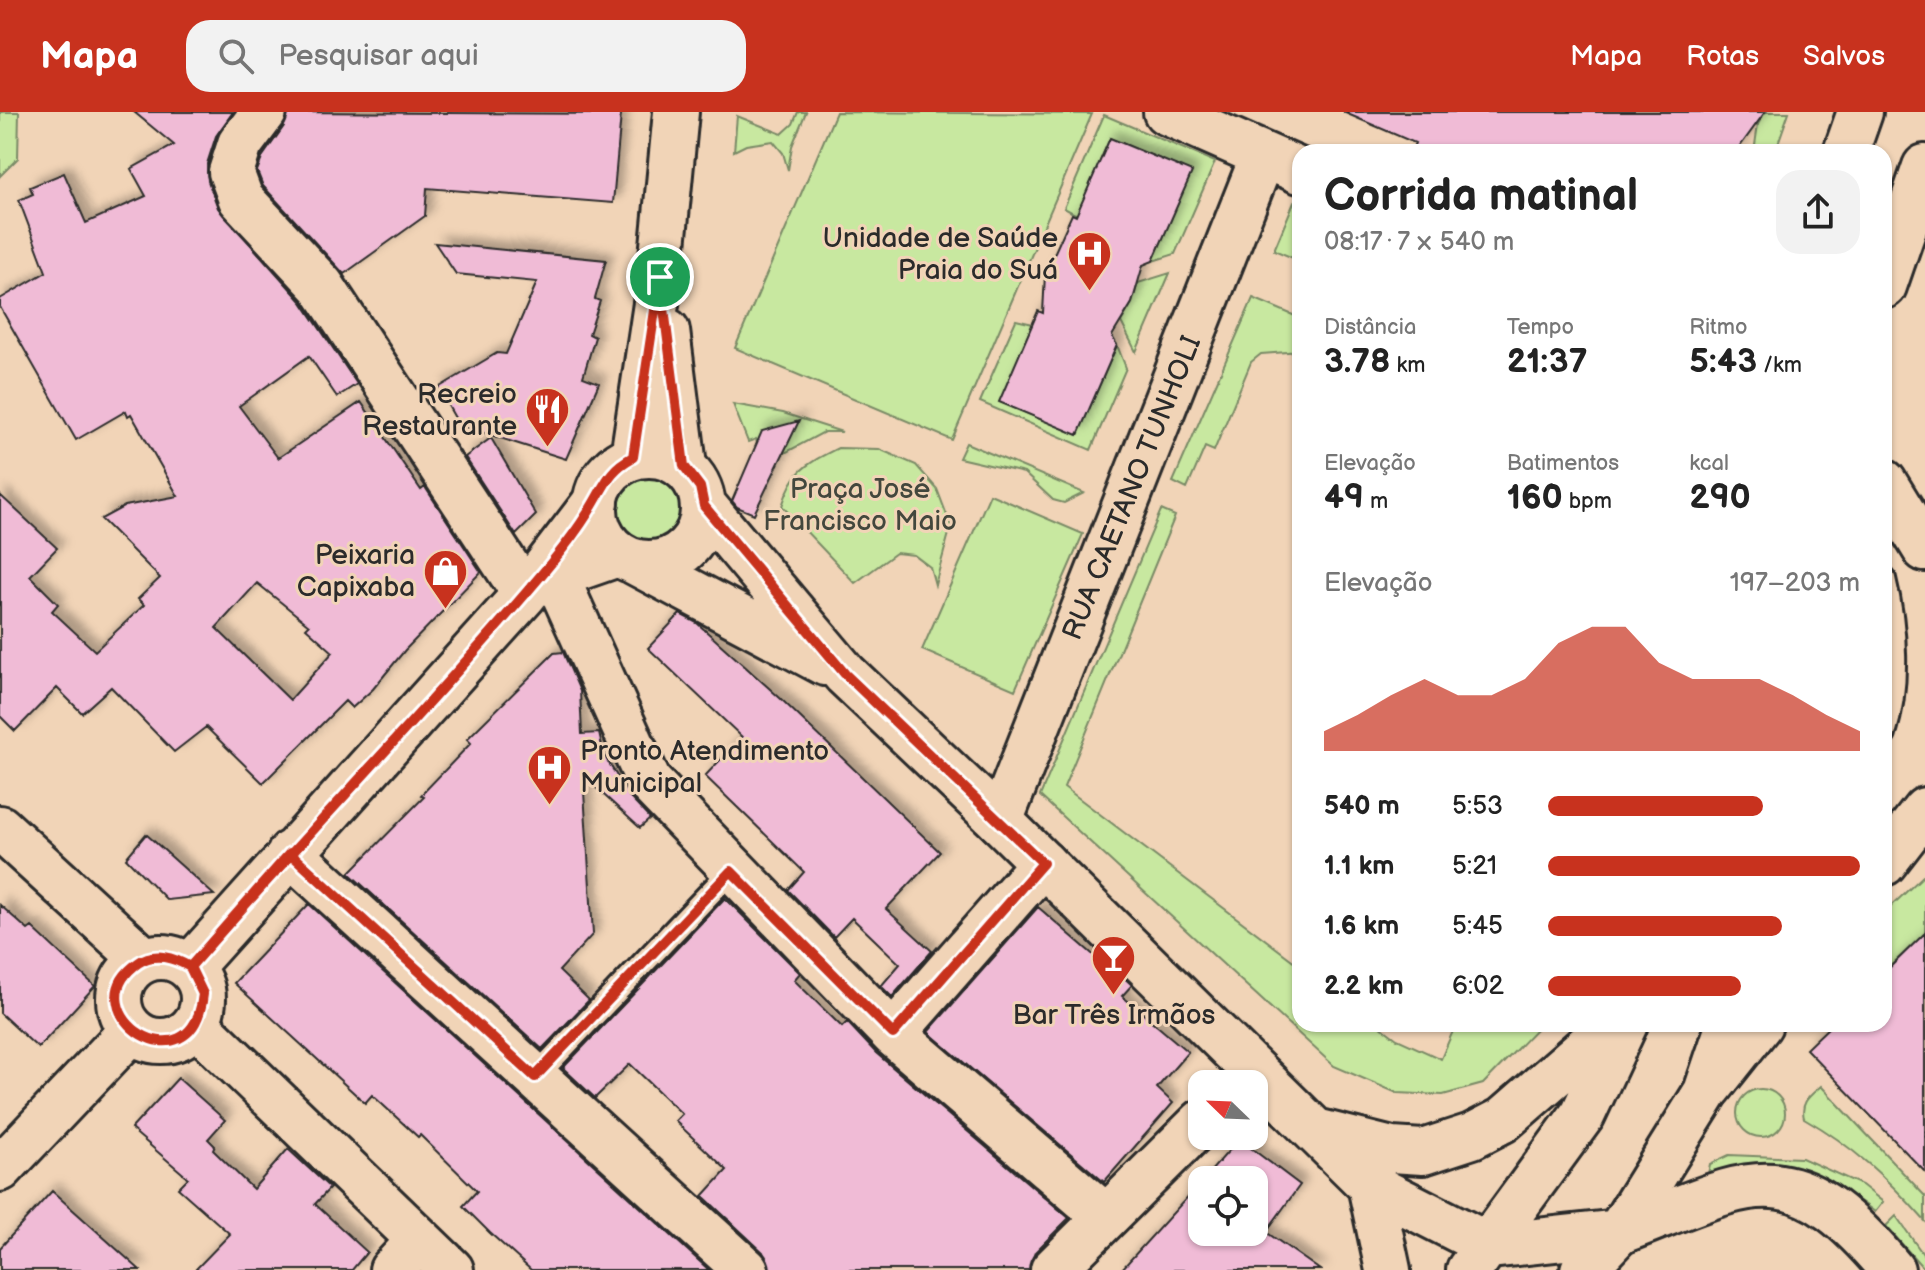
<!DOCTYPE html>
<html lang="pt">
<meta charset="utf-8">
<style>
body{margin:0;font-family:"Balsamiq Sans",sans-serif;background:#f2f2f2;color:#222;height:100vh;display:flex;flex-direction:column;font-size:30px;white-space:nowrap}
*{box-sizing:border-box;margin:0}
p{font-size:26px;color:#767676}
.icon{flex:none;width:44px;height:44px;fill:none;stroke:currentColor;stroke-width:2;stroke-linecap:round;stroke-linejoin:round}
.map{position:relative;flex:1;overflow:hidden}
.side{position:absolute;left:1292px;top:32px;width:600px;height:888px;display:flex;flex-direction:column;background:#fff;border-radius:24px;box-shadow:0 2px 6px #0004}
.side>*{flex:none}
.needle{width:52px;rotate:293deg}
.buttons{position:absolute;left:1188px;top:958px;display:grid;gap:16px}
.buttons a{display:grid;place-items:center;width:80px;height:80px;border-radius:16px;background:#fff;box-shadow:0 2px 6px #0004;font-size:40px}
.pin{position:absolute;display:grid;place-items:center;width:68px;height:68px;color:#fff;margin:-34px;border:4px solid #fff;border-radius:50%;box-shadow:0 2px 8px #0007}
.round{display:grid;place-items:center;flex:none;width:84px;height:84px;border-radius:24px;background:#f2f2f2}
.head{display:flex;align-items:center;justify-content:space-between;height:136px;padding:0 32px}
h1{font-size:44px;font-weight:700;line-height:60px}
.figures{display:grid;grid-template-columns:repeat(3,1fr);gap:12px;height:136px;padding:8px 32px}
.figures div{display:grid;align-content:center}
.figures b{font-size:34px;font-weight:700}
.figures small{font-size:22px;font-weight:400}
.figures p{font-size:22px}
.chart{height:224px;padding:16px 32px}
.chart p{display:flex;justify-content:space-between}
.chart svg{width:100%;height:144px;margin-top:8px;fill:#c8321e;opacity:.7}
ul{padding:0 32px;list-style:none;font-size:26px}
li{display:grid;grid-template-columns:128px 96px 1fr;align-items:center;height:60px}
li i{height:20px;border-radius:10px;background:#c8321e}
header{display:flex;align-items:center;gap:48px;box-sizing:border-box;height:112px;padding:0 40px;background:#c8321e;color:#fff}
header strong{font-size:38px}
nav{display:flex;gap:44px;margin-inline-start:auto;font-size:28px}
.search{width:560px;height:72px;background:#f2f2f2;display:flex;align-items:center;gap:20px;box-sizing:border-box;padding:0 28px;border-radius:24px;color:#767676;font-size:30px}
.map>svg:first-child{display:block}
.green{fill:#c8e8a0;stroke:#7a8a66;stroke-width:2}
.building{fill:#f0bbd6;stroke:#2b2b2b;stroke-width:2;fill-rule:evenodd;filter:url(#shadow)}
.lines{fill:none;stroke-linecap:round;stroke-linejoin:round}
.service-casing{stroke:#2b2b2b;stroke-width:28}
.minor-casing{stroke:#2b2b2b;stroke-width:50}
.secondary-casing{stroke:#2b2b2b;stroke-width:50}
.service{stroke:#f1d4b7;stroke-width:22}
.minor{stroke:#f1d4b7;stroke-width:44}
.secondary{stroke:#f1d4b7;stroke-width:44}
.route-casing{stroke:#fff;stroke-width:16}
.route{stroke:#c8321e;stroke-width:10}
.labels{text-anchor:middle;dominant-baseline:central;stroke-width:6;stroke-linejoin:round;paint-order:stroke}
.poi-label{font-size:28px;fill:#2b2b2b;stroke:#f1d4b7;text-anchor:end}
.street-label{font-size:28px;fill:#2b2b2b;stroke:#f1d4b7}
.park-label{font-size:28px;fill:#43473d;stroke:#f1d4b7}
</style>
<header>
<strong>Mapa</strong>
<div class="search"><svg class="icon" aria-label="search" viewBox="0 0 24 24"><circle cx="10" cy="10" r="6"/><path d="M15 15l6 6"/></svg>Pesquisar aqui</div>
<nav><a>Mapa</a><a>Rotas</a><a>Salvos</a></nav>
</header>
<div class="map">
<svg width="1925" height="1158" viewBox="0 0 1925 1158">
<defs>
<filter id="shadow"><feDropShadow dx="7" dy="-7" stdDeviation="4" flood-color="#0004"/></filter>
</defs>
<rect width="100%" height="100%" fill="#f1d4b7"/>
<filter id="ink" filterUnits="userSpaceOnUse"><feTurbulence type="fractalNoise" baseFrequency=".0125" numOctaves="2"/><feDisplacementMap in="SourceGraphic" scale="16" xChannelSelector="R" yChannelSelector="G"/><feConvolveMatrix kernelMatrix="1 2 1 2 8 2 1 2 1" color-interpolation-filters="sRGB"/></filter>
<g filter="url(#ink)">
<path class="green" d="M0,0H19L18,46L0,64Z
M798,0H806L792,34L788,58L783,41L773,29L746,33L734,39L737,4L782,22L793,12Z
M836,0L1092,2L952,328L735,236Z
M1765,0H1789L1775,40H1754L1758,12Z
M1104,3L1215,50L1175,142L1153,149L1191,60L1110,26L1077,103L1064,96Z
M1294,90L1300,93V149L1274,138Z
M1170,161L1136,240L1121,210L1132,191L1138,171Z
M1253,186L1300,206V239L1261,242L1251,250L1214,339L1205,335L1187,377L1173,370Z
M1016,208L1033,212L1000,290L1078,323L1117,233L1126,256L1091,338L980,290Z
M733,292L783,301L842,320H824L783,342L758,336L756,327L748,330Z
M966,331L1084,381L1064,391L1053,388L1024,361L959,346Z
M838,336L879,337L916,353L937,377L951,414L935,473L930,455L914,443L896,441L855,471L782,394C794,357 805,353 838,336Z
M617 398a34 34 0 1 1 68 0a34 34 0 1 1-68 0Z
M990,382L1083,422L1015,578L922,538Z
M1161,398L1175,404L1064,675L1300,854V912H1377L1397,927L1441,947L1456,912H1541L1483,972L1443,983L1397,981L1334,954L1040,684Z
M1925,762V821L1884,860V801Z
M1821,974L1925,1084V1109C1888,1067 1853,1034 1804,1006C1800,990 1810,984 1821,974Z
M1737 1001a24 24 0 1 1 48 0a24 24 0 1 1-48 0Z
M1729,1043L1802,1046L1862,1073L1883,1090L1875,1100C1818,1056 1777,1054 1708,1062L1710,1052Z
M1896,1104L1925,1145V1158L1886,1114Z"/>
<path class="building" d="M134,0H233L216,24L207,52L208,69L218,96L302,190L357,272L337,285L309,244L239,294L278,346L361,290L421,378L425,375L481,460L405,538L373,577L352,596L345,589L263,671L206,615L174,640L111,575L82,601L57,576L15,619L0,604V383L57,436L30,464L58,492L52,499L95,539L144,493L138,487L160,466L101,407L125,394L178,384L131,302L128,304L126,299L76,328L0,195V187L46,160L19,88L33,82L30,75L64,61L86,111L146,84L131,57L174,33ZM257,471L309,513L306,516L333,540L290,588L216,516Z
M288,0L621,2L613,91L427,76L425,104L344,162L263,74L257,59L263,44L284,14Z
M1343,0H1765L1736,40H1411L1415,31Z
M1110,26L1192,60L1153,149L1143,153L1132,191L1112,224L1117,233L1078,323L999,290L1038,199L1043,201L1045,162L1072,102L1076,104Z
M435,131L606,148L595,187L600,189L589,222L595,225L583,265L599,271L566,347L459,313L438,276L497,241L506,242L537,170L456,162Z
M799,309L754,402L737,395L732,389L762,319Z
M491,326L536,403L516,423L465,345Z
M680,502L697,511L780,586L940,740L886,797L932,839L892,885L881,874L900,852L852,806L834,825L788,778L804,760L705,664L742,625L648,536Z
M563,540L580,579L582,622L599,621L604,643L631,687L650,707L640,716L583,664L593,822L559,859L589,888L542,937L349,761L424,685L421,683L471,631L467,627L554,541Z
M146,722L214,783L167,788L126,746Z
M725,786L800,861L794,868L842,915L847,910L876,941L1069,1106L1035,1140L1029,1158H770L763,1140L703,1084L727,1058L675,1009L682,1002L630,952L595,986L563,956Z
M309,792L709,1158H531L490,1121L463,1094L477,1079L420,1023L418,1025L372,983L365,991L234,871Z
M0,793L28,818L32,815L95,874L38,936L0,901Z
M1038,795L1105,853L1107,850L1132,873L1122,884L1188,940L1157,976L1173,991L1104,1070L928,920Z
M1925,821V1060L1806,937L1832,912H1884V861Z
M178,966L225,1008L208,1027L215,1034L213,1038L253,1077L288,1037L330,1076L315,1092L367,1140L352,1158H195L230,1122L178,1076L188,1066L131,1017Z
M1239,1027L1300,1073L1266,1120L1320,1158H1121L1202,1069V1120H1254V1068H1203Z
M52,1079L140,1158H0V1136Z"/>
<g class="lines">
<defs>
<path id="service" d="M1884,467C1896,515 1899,574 1884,622
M535,965L731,759"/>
<path id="minor" d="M264,0L240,32L231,60L241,87L322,174L525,482
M1166,0L1300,59
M1884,370L1925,437
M550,451L649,670L893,922L1105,1104
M535,471L618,442
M1000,709L1263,44
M0,716L143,847
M290,741L746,1158
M1884,751L1925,698
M119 887a42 42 0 1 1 84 0a42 42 0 1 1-84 0Z
M190,855L525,482L596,389
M196,912L451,1158
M893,922L1043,751
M1710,975L1760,912
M0,1057L132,918
M1619,1120C1751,1070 1789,1034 1892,1158
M392,1158L419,1129
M1053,1158L1202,1010"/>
<path id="secondary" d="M1846,40L1860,0
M1884,174L1925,55
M667,219L684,354
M595 397a54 54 0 1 1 108 0a54 54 0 1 1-108 0Z
M633,345L660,165L676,0
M704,394L845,562L1000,709L1370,1073L1490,1134
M635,450L825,551
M1316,1019L1392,1038L1423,1040L1472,1024L1503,1008L1613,912
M1370,1073L1388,1158
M1490,1134L1619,1120
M1469,1158L1583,1002L1625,912
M1583,1158L1619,1120L1706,980L1729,912"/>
</defs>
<use href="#service" class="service-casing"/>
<use href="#minor" class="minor-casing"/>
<use href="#secondary" class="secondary-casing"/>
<use href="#service" class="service"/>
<use href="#minor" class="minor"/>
<use href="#secondary" class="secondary"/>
</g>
</g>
<g class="lines" filter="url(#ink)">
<defs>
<path id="route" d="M660,165L633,345C611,357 607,368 595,389C577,421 550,453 526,481C417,608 300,729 190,855L203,882C193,982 69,900 138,851C155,839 174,846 190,855L290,741L535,965L731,759L893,922L1043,751L845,562L704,394L700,375L684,354L660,165"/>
</defs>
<use href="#route" class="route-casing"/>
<use href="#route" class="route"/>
</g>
<defs>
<symbol id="hospital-pin" viewBox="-11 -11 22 30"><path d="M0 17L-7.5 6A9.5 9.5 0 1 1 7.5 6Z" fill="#c8321e" stroke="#f1d4b7"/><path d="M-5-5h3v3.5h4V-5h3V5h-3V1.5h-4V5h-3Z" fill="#fff"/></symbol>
<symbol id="restaurant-pin" viewBox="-11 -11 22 30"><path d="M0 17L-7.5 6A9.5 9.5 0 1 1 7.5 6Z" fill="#c8321e" stroke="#f1d4b7"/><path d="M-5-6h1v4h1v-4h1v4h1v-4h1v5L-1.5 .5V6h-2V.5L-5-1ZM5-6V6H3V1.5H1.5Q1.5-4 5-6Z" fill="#fff"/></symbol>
<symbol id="shop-pin" viewBox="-11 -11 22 30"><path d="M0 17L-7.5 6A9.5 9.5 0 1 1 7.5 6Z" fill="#c8321e" stroke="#f1d4b7"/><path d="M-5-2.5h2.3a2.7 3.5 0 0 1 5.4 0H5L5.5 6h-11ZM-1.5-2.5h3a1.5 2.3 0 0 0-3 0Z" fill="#fff"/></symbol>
<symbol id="bar-pin" viewBox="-11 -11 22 30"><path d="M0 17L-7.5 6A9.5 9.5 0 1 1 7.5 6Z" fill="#c8321e" stroke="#f1d4b7"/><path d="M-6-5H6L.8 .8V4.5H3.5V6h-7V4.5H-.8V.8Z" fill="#fff"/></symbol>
</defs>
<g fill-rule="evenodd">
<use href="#hospital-pin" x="1064" y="116" width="51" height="69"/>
<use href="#restaurant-pin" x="522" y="272" width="51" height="69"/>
<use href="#shop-pin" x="420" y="434" width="51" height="69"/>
<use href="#hospital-pin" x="524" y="630" width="51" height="69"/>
<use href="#bar-pin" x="1088" y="820" width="51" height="69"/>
</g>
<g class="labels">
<g class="poi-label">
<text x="1058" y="126">Unidade de Saúde<tspan x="1058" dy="32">Praia do Suá</tspan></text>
<text x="517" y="282">Recreio<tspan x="517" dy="32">Restaurante</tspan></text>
<text x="415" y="443">Peixaria<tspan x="415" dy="32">Capixaba</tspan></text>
<text x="580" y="639" text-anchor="start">Pronto Atendimento<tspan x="580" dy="32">Municipal</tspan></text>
<text x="1114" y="903" text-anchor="middle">Bar Três Irmãos</text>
</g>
<g class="street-label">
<text transform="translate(1132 376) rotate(-68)">RUA CAETANO TUNHOLI</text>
</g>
<g class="park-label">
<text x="860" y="377">Praça José<tspan x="860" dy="32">Francisco Maio</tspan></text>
</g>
</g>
</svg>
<div class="buttons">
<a><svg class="needle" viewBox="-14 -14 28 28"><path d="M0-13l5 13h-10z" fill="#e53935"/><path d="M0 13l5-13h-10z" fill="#767676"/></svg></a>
<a><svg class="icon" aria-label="locate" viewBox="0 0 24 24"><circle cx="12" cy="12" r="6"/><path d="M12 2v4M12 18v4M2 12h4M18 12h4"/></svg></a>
</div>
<div class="pin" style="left:660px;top:165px;background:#1e9e55"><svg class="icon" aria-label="arrive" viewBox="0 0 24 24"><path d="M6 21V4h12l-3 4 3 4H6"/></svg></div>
<section class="side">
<div class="head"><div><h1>Corrida matinal</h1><p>08:17 · 7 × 540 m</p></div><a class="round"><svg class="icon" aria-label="share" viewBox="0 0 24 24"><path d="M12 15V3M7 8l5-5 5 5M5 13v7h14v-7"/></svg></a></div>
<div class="figures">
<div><p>Distância</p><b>3.78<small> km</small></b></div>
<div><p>Tempo</p><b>21:37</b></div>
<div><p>Ritmo</p><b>5:43<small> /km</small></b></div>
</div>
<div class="figures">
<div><p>Elevação</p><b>49<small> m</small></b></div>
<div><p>Batimentos</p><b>160<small> bpm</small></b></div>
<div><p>kcal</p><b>290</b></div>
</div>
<div class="chart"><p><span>Elevação</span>197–203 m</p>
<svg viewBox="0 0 160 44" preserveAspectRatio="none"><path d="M0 44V38L10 33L20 27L30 22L40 27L50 27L60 22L70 11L80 6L90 6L100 17L110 22L120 22L130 22L140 27L150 33L160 38V44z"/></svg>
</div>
<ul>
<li><b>540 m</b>5:53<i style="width:69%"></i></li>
<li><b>1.1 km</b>5:21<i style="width:100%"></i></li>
<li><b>1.6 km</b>5:45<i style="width:75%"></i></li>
<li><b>2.2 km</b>6:02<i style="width:62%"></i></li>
</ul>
</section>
</div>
